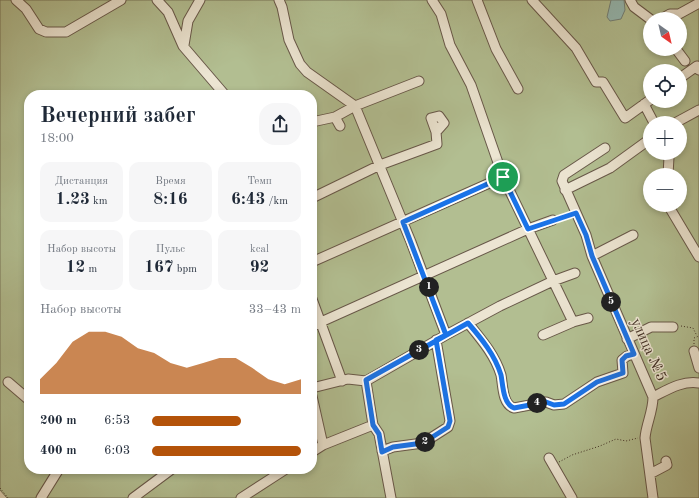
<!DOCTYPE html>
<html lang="ru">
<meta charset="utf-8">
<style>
body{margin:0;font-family:"Old Standard TT",serif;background:#f6f6f7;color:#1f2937;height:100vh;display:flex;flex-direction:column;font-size:15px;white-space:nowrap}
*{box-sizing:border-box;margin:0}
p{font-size:13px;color:#747a83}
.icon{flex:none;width:22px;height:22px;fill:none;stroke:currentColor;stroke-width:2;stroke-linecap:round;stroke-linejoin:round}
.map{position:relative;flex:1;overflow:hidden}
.details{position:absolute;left:24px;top:90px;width:293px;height:384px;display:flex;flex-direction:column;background:#fff;border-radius:16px;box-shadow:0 2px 6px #0003}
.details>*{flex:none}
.needle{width:26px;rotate:146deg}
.controls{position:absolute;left:643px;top:12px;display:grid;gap:8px}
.controls a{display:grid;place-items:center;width:44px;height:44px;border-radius:50%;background:#fff;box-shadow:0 2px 6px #0003;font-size:20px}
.pin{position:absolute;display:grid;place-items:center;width:34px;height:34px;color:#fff;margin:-17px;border:2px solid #fff;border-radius:50%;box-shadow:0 1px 4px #0007}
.km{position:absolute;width:20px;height:20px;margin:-10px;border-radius:50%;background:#222;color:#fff;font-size:11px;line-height:20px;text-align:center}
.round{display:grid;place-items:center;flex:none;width:42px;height:42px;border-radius:16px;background:#f6f6f7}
.summary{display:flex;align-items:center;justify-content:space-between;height:68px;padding:0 16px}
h1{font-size:22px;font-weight:700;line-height:30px}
.figures{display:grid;grid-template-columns:repeat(3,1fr);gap:6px;height:68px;padding:4px 16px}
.figures div{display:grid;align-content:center;border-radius:10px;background:#f6f6f7;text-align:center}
.figures b{font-size:17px;font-weight:700}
.figures small{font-size:11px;font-weight:400}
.figures p{font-size:11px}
.chart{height:112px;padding:8px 16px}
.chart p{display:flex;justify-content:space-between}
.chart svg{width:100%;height:72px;margin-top:4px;fill:#b45309;opacity:.7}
ul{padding:0 16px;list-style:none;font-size:13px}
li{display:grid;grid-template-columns:64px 48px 1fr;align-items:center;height:30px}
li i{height:10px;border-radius:5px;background:#b45309}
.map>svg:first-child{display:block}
.green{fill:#b2be91;stroke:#78765a;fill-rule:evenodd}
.water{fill:#95b9b2;stroke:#738179}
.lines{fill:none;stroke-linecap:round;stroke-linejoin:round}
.minor-casing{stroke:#685849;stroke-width:11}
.path{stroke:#3f2e23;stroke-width:1;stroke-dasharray:1 2;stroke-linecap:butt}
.minor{stroke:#ece5d2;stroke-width:9}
.route-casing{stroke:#fff;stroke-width:8}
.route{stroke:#1a73e8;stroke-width:5}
.labels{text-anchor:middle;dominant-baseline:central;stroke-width:3;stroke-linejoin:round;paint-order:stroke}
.street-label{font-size:15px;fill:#3f2e23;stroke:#ece5d2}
</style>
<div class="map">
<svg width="699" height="498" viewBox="0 0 699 498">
<rect width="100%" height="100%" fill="#e2d7ba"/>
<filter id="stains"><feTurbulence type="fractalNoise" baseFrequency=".005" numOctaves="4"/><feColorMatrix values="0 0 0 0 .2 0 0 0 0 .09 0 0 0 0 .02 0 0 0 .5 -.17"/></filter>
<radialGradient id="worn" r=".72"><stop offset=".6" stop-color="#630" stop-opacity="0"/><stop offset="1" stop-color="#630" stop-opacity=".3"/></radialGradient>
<path class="green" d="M0,0H699V498H7L0,490ZM650,19H680V49H650ZM650,71H680V101H650ZM29,95H312V469H29ZM650,123H680V153H650ZM650,175H680V205H650Z"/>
<path class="water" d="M611,0H624L625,10L621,19L610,21L607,17Z"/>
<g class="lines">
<defs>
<path id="minor" d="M16,0L26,9L39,29L46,32H66L121,0
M157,0L168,12L183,46L225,95
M279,0L282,7L289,40L300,64L307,72L355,106L411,242L446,335
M432,0L441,14L450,45L471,85L503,177L573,322
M477,0L496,49L518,89
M532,0L576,48L596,82H603L625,118L650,100
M630,0L634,7L650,19
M661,19L670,14H679L699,3
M184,45L188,21L200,0
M676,49L685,61
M680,78L697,66L699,70
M644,104L654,123
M335,117L340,126
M312,122L335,117L355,106L419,81
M675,123L699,110
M605,148L564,175L562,181L586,235L592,256L653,397C653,412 646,424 645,438L653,498
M667,153L669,157L668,175
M565,190L610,168L650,139
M312,198L380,165L437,144L436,132L431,118L439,116L444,123L436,132
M668,205L699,257
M592,256L633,235
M312,262L503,177
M312,299L342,381
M468,323C481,339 495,355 501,375C503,385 502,404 514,408L546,402L554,405L564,404L597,382L623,373L622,360L627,356L634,354
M312,326L528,229L553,220
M543,335L573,322L588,318
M627,339L651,327H673
M694,351L699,368
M8,382L29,400
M312,388L348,379L366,381L446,335L500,306L553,281L575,273
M312,396L323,445
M653,397C667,390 683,380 699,383
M373,425L379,434L391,498
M382,451L393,447L423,443L448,427L450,421L436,340
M312,452L323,445L373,425L366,381
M549,458L572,498
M650,474L667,465L666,461
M41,498L59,469
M133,498L172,469
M241,498L286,469"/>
</defs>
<use href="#minor" class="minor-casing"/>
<path class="path" d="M559,218L570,215
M681,326L693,328L697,336
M694,344V338L699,336
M559,462L572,455L600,446L616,439L626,441L638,438
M0,488L8,498"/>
<use href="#minor" class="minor"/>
</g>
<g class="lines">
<defs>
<path id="route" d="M503,177L403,222L446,335L436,340L450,421L448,427L423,443L393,447L382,452L379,434L373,425L366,380L468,323C481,338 495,355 501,375C503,385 503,404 514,408L546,402L554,405L564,404L597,382L623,373L622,360L626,356L634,354L592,256L586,235L576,213L528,229L503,177"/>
</defs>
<use href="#route" class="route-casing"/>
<use href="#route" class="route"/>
</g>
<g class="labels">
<g class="street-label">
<text transform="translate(648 350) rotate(66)">улица №5</text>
</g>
</g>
<rect width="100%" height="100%" filter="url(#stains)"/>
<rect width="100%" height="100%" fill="url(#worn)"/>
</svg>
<div class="controls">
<a><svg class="needle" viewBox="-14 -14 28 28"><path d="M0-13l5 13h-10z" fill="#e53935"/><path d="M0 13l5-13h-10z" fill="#747a83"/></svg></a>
<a><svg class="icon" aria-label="locate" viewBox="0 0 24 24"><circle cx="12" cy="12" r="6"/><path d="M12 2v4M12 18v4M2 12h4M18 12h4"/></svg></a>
<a>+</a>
<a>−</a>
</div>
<div class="pin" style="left:503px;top:177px;background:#1e9e55"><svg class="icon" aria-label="arrive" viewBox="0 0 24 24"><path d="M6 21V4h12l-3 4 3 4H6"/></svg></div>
<b class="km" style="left:429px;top:287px">1</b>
<b class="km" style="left:425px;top:442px">2</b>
<b class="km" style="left:419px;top:350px">3</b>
<b class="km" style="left:537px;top:403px">4</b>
<b class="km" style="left:611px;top:302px">5</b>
<section class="details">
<div class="summary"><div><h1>Вечерний забег</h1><p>18:00</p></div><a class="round"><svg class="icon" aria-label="share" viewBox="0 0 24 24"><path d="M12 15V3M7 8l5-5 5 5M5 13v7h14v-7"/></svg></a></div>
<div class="figures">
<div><p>Дистанция</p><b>1.23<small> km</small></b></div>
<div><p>Время</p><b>8:16</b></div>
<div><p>Темп</p><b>6:43<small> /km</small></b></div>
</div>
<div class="figures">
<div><p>Набор высоты</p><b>12<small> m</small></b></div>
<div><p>Пульс</p><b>167<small> bpm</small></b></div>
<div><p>kcal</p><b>92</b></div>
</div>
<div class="chart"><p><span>Набор высоты</span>33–43 m</p>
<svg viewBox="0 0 160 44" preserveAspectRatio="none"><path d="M0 44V35L10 25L20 12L30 6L40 6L50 9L60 16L70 19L80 25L90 28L100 25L110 22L120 22L130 28L140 35L150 38L160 35V44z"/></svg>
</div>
<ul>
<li><b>200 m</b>6:53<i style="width:60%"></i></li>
<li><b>400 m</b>6:03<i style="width:100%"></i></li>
</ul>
</section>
</div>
